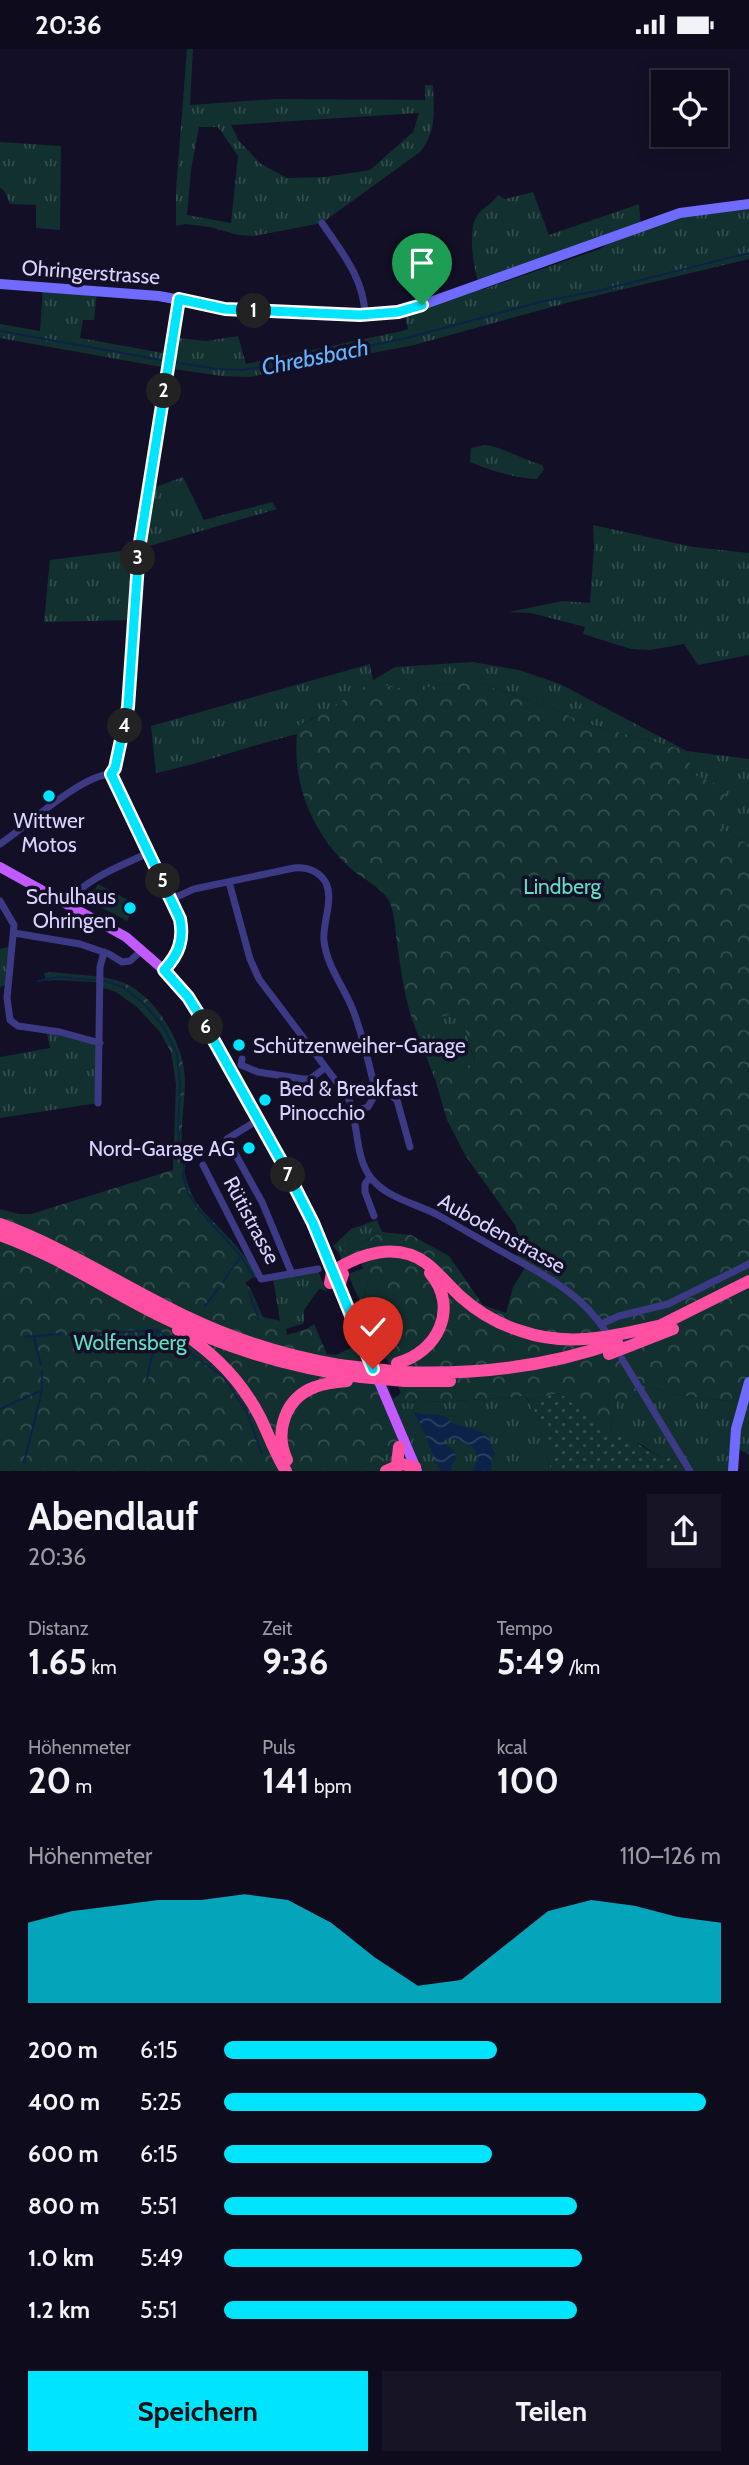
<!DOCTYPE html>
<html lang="de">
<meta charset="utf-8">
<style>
body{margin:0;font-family:Cabin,sans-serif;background:#171425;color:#f1f3f6;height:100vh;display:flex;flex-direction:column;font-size:26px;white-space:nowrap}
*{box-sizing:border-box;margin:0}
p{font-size:23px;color:#9b9ba3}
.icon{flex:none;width:38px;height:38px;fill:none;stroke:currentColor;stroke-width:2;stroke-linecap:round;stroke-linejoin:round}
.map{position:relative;height:1422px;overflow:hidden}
.sheet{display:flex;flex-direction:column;background:#0e0b1c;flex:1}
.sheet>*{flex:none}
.buttons{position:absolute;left:651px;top:21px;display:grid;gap:14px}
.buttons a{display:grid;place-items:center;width:77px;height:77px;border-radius:0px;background:#0e0b1c;box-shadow:0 4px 18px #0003,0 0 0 2px #2e2b3b;font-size:35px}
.pin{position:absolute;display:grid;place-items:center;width:60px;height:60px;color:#fff;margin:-72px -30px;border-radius:50% 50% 50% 0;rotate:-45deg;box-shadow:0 0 7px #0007}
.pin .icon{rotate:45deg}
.km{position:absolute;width:35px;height:35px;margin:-18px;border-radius:50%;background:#222;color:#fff;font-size:19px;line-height:35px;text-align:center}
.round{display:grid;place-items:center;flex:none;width:74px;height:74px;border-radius:0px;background:#171425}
.headline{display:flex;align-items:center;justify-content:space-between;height:119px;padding:0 28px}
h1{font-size:38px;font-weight:800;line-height:52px}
.metrics{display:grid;grid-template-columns:repeat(3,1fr);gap:10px;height:119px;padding:7px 28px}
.metrics div{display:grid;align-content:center}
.metrics b{font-size:35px;font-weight:800}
.metrics small{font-size:19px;font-weight:400}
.metrics p{font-size:19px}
.chart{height:196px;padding:14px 28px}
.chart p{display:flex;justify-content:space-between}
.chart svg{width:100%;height:126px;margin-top:7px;fill:#00e5ff;opacity:.7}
.cta{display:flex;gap:14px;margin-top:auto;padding:14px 28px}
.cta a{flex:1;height:80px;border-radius:0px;background:#00e5ff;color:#111;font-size:28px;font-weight:800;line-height:80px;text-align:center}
.cta a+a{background:#171425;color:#f1f3f6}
ul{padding:0 28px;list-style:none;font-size:23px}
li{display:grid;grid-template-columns:112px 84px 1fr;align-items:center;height:52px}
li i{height:18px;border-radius:9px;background:#00e5ff}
.status{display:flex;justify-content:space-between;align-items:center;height:49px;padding:0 35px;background:#0e0b1c;direction:ltr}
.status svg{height:19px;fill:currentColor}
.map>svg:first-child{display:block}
.grass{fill:url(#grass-tufts);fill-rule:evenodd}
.forest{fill:url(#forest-crowns);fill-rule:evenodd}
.park{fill:#12302f}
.garden{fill:url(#garden-dots)}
.water{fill:url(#water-waves)}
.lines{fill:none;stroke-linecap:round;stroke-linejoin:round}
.stream{stroke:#0c2248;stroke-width:2}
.minor{stroke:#3d3a85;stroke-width:7}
.secondary{stroke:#6f6bff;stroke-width:10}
.primary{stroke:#c25bff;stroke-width:10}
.motorway{stroke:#ff4fa3;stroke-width:12}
.motorway-bridge{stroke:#ff4fa3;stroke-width:12}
.route-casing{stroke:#fff;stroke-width:14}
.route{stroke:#00e5ff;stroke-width:9}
.poi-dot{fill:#00e5ff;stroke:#130f26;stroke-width:2.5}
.labels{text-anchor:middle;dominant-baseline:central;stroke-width:7;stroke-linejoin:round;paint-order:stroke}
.street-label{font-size:21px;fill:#d9d4ff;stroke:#130f26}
.poi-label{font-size:21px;fill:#d9d4ff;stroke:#130f26;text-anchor:end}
.park-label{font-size:21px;fill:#5fe0c0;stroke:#130f26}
.water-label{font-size:23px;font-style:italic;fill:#62b6ff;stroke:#130f26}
</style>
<div class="status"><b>20:36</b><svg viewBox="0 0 49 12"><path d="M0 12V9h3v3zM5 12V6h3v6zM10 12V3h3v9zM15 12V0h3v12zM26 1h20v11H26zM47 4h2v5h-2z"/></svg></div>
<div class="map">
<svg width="749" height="1422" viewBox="0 0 749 1422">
<defs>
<pattern id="grass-tufts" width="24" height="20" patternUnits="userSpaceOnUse" patternTransform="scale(1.75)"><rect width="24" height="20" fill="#12302f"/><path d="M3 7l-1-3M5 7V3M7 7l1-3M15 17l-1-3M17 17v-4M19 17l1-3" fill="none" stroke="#344d4e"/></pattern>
<pattern id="forest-crowns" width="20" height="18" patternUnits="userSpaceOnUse" patternTransform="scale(1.75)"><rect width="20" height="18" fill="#12302f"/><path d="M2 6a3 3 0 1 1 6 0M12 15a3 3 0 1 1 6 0" fill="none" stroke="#344d4e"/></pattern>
<pattern id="garden-dots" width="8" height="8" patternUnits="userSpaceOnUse" patternTransform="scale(1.75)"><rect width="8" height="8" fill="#12302f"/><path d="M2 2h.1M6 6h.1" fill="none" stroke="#344d4e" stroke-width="1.8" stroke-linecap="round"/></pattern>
<pattern id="water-waves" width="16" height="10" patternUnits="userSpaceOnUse" patternTransform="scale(1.75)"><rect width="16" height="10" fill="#0c2248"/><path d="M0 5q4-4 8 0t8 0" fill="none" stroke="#2f4163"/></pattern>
</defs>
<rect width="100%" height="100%" fill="#130f26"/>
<path class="grass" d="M187,0H193L190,56L275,50L425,51V36H433C434,62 437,82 420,103L322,174L254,187L238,186L210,178L186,175L176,177V141ZM419,64L413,83L370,121L325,128L287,129L261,115L239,92L231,76ZM199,78H218L238,107L231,174L187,166L191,121Z
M0,93L61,97L60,181L36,179V156L10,155L5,143L0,138Z
M533,143L549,186L639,155L641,177L479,235C473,218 467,180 478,165C484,158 493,154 498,146L505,150Z
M749,155V210L570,253L414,296L249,328L222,327L167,319L0,289V275L40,282L43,238L97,242L94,271H83L80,289L169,305L172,288L206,292L238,287L246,315L402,282L408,280L404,264L473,240L481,241L600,200C642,169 698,164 749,155Z
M484,396C498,396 526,412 542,416L544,420L537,430C514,429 492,422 470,413L471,399Z
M183,428L204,471L272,453L277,460L139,500L133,571L44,573L50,511L138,500L147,441Z
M593,476L693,498L749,504V606L698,616L684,595L650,601L631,600L583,585L585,578L531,564L509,563L562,552L590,554L594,498Z
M472,613L519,621L560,635L687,702L749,710V796L715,776L693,725L687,702L585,674L551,659L479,634H453L424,639H394L380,636L298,677L297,685C249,697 204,714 156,724L151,677L370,615L373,631L395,618Z
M12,897L8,935L0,938V900Z
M460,963L475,1014L436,1033L413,973Z
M46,980L100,994L98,1054L0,1069V1008L50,999Z
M377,1171L382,1183L356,1197V1202L372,1197L343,1214L339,1204L333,1197L351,1180Z
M385,1212L367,1228L363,1274L360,1253L348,1225Z
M318,1222L327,1242L319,1240L304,1261V1274L299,1276L280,1272L273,1229Z
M641,1335L678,1346L736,1353L749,1362V1406L734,1397L733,1422H684L676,1407L662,1409L642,1396L611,1387L612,1369L618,1348Z
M525,1347L557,1403L546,1408L552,1422H351L380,1411L388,1354L456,1352Z"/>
<path class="forest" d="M373,632L394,639H424L453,634H479L551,659L585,674L687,702L693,725L728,740L715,776L749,796V1362L736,1353L678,1346L641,1335L634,1340L630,1351L618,1348L612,1369L611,1387L560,1344L528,1351L525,1347L456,1352L388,1354L403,1389L380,1411L351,1422H0V1160L19,1165H31L173,1121L176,1035L171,1003L160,983L137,958L116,943L101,938L96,933L53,931L46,932L44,924L53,923C74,926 96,926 116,931C155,942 187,998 185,1036C183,1073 176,1105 190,1141C197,1160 213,1171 226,1186C239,1199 249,1212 258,1228L252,1229L245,1234L250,1239L263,1268L299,1276L286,1280L287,1286L307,1280L314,1275L327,1305L336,1306L357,1296L363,1274L367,1228L356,1203L353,1205L346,1203L342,1199L345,1195L356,1197L382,1183L411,1186L449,1207L483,1256L506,1264L513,1238L526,1217L517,1211L520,1190L515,1176L465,1106L447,1071L436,1033L475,1013L460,964L413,973C404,947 401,921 397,894C395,881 395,864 389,852C381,837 360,829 348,817C310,781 290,729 298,677L313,670ZM376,1310H387L401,1344L393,1350Z"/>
<path class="park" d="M98,835L136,855L127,872L89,852Z"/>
<path class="garden" d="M560,1344L611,1386L619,1384L662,1409L676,1407L684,1422H552L546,1408L556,1403L528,1351Z"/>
<path class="water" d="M412,1362C430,1370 442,1359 453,1375L474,1380L489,1387L491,1397L495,1405L492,1410L491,1422H472L478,1410C476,1394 462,1393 449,1389L445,1391V1395L454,1402L456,1409L451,1417L452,1422H441C429,1404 426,1378 412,1362Z"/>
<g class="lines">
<path class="stream" d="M0,282L167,312
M173,313L217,320L242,321L282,315L407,289L540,253L597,242L749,204
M38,932L58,928L97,931
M104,932L123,938L142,953L163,977L177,1004L180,1036L178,1079L180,1106L185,1116L183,1127L188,1144L199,1161L241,1207L223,1233
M241,1207L253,1227
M249,1243L259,1271
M205,1257L219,1239
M68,1286L157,1281
M25,1288L61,1285
M34,1288L41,1316
M147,1330L157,1281L224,1328L247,1364L262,1405
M0,1360L40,1342
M24,1414L42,1342V1322"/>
<path class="minor" d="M322,174C342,204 364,229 365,266
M0,795C27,777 81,726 111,725
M229,833L250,910L259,930L348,1048C359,1073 354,1107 371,1129C387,1149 414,1154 436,1165C458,1177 479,1190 501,1202C540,1224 581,1243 606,1283
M172,850L194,840L294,819C307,818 319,822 326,834C334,852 322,874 324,892C327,918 344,938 353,961C363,987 369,1016 376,1044L368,1058L354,1062
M0,852L14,876L7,949L10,971L18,977L60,983L100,994
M67,854C86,829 121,817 148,804
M14,884L80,895L109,905L122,913L130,912L142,901
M164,921C179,905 184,891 180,870L111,725L115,719L128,658L139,500L179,250
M242,1010L241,1016L258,1023L303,1030H310L325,1019
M376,1044H388L397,1051L410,1098
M98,1054L100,918L104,903
M258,1071L227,1090L262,1153L292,1225
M203,1116L261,1230L318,1220
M370,1128L365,1135V1143L374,1167
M601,1275L619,1267L668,1255L749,1215
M622,1310L690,1422"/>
<path class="secondary" d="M0,235L159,247L232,261L365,266L398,263L422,256L680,164L749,155
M733,1422L736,1380L749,1333"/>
<path class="primary" d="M0,818L126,888L165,922L188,948L214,992L307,1163L417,1422"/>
<path class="motorway" d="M0,1175C66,1199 124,1238 187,1268C235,1291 287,1307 339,1316
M0,1186C56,1206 104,1239 158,1266C222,1298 290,1319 361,1328
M330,1234L332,1223C360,1204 397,1193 426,1214C439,1224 449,1237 461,1248C478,1263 498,1275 521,1282C569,1299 614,1287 662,1276
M339,1238L343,1225
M657,1278L749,1232
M178,1281C213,1303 241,1331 260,1368C269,1386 275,1405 286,1422
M609,1305L673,1280
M397,1314C437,1304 460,1259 430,1224
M401,1323C474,1326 548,1318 617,1293
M405,1332H450
M287,1411C274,1383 285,1349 315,1338C325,1334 336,1333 347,1332
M397,1416L399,1398
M386,1422L402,1415L415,1418"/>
<path class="motorway-bridge" d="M339,1316L401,1323
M361,1328L405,1332"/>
</g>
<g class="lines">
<defs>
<path id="route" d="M373,1320L313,1174L284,1117L203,972L188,948L164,921C179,905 184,891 180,870L111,725L115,719L128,658L139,500L179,250L225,260L360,266L398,263L422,256"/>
</defs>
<use href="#route" class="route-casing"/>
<use href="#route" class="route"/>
</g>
<g class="poi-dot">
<circle cx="49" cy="747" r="7"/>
<circle cx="130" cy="859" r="7"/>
<circle cx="239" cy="996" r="7"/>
<circle cx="265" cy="1051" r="7"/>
<circle cx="249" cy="1099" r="7"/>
</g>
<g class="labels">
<g class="street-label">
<text transform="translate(91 223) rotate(4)">Ohringerstrasse</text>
<text transform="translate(252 1171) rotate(62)">Rütistrasse</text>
<text transform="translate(502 1184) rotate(29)">Aubodenstrasse</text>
</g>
<g class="poi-label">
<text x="49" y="771" text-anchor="middle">Wittwer<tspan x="49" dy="24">Motos</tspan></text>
<text x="116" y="847">Schulhaus<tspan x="116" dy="24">Ohringen</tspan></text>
<text x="253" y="996" text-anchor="start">Schützenweiher-Garage</text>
<text x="279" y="1039" text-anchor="start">Bed &amp; Breakfast<tspan x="279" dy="24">Pinocchio</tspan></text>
<text x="235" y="1099">Nord-Garage AG</text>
</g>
<g class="park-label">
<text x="562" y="837">Lindberg</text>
<text x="130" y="1293">Wolfensberg</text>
</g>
<g class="water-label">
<text transform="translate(315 308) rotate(-11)">Chrebsbach</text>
</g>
</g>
</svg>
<div class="buttons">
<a><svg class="icon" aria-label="locate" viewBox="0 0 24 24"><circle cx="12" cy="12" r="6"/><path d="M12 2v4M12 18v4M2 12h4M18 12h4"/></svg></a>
</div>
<div class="pin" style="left:422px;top:256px;background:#1e9e55"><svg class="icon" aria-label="arrive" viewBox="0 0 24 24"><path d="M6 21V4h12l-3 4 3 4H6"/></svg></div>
<div class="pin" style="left:373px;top:1320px;background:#d93025"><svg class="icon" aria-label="check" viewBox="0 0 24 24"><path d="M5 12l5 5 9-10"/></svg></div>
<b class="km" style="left:254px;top:262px">1</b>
<b class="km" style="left:164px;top:342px">2</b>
<b class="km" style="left:138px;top:509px">3</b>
<b class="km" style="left:125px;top:677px">4</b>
<b class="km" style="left:163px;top:832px">5</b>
<b class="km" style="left:206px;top:978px">6</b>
<b class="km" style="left:288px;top:1126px">7</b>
</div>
<section class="sheet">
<div class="headline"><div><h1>Abendlauf</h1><p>20:36</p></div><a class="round"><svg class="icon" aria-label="share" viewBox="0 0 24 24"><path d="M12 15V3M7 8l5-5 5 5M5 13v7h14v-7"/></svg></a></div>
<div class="metrics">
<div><p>Distanz</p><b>1.65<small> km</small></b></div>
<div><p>Zeit</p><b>9:36</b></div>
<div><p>Tempo</p><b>5:49<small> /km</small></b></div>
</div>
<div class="metrics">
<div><p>Höhenmeter</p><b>20<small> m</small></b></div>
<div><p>Puls</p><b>141<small> bpm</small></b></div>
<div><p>kcal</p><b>100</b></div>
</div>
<div class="chart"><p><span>Höhenmeter</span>110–126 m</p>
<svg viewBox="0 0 160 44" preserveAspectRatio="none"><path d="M0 44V16L10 12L20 10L30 8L40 8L50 6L60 8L70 16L80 28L90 38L100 36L110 24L120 12L130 8L140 10L150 14L160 16V44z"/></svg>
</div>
<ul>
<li><b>200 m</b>6:15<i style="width:55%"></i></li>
<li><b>400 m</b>5:25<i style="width:97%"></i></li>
<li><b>600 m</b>6:15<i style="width:54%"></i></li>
<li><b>800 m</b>5:51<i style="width:71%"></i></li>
<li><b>1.0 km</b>5:49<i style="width:72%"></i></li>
<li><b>1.2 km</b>5:51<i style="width:71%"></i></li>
</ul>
<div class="cta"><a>Speichern</a><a>Teilen</a></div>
</section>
